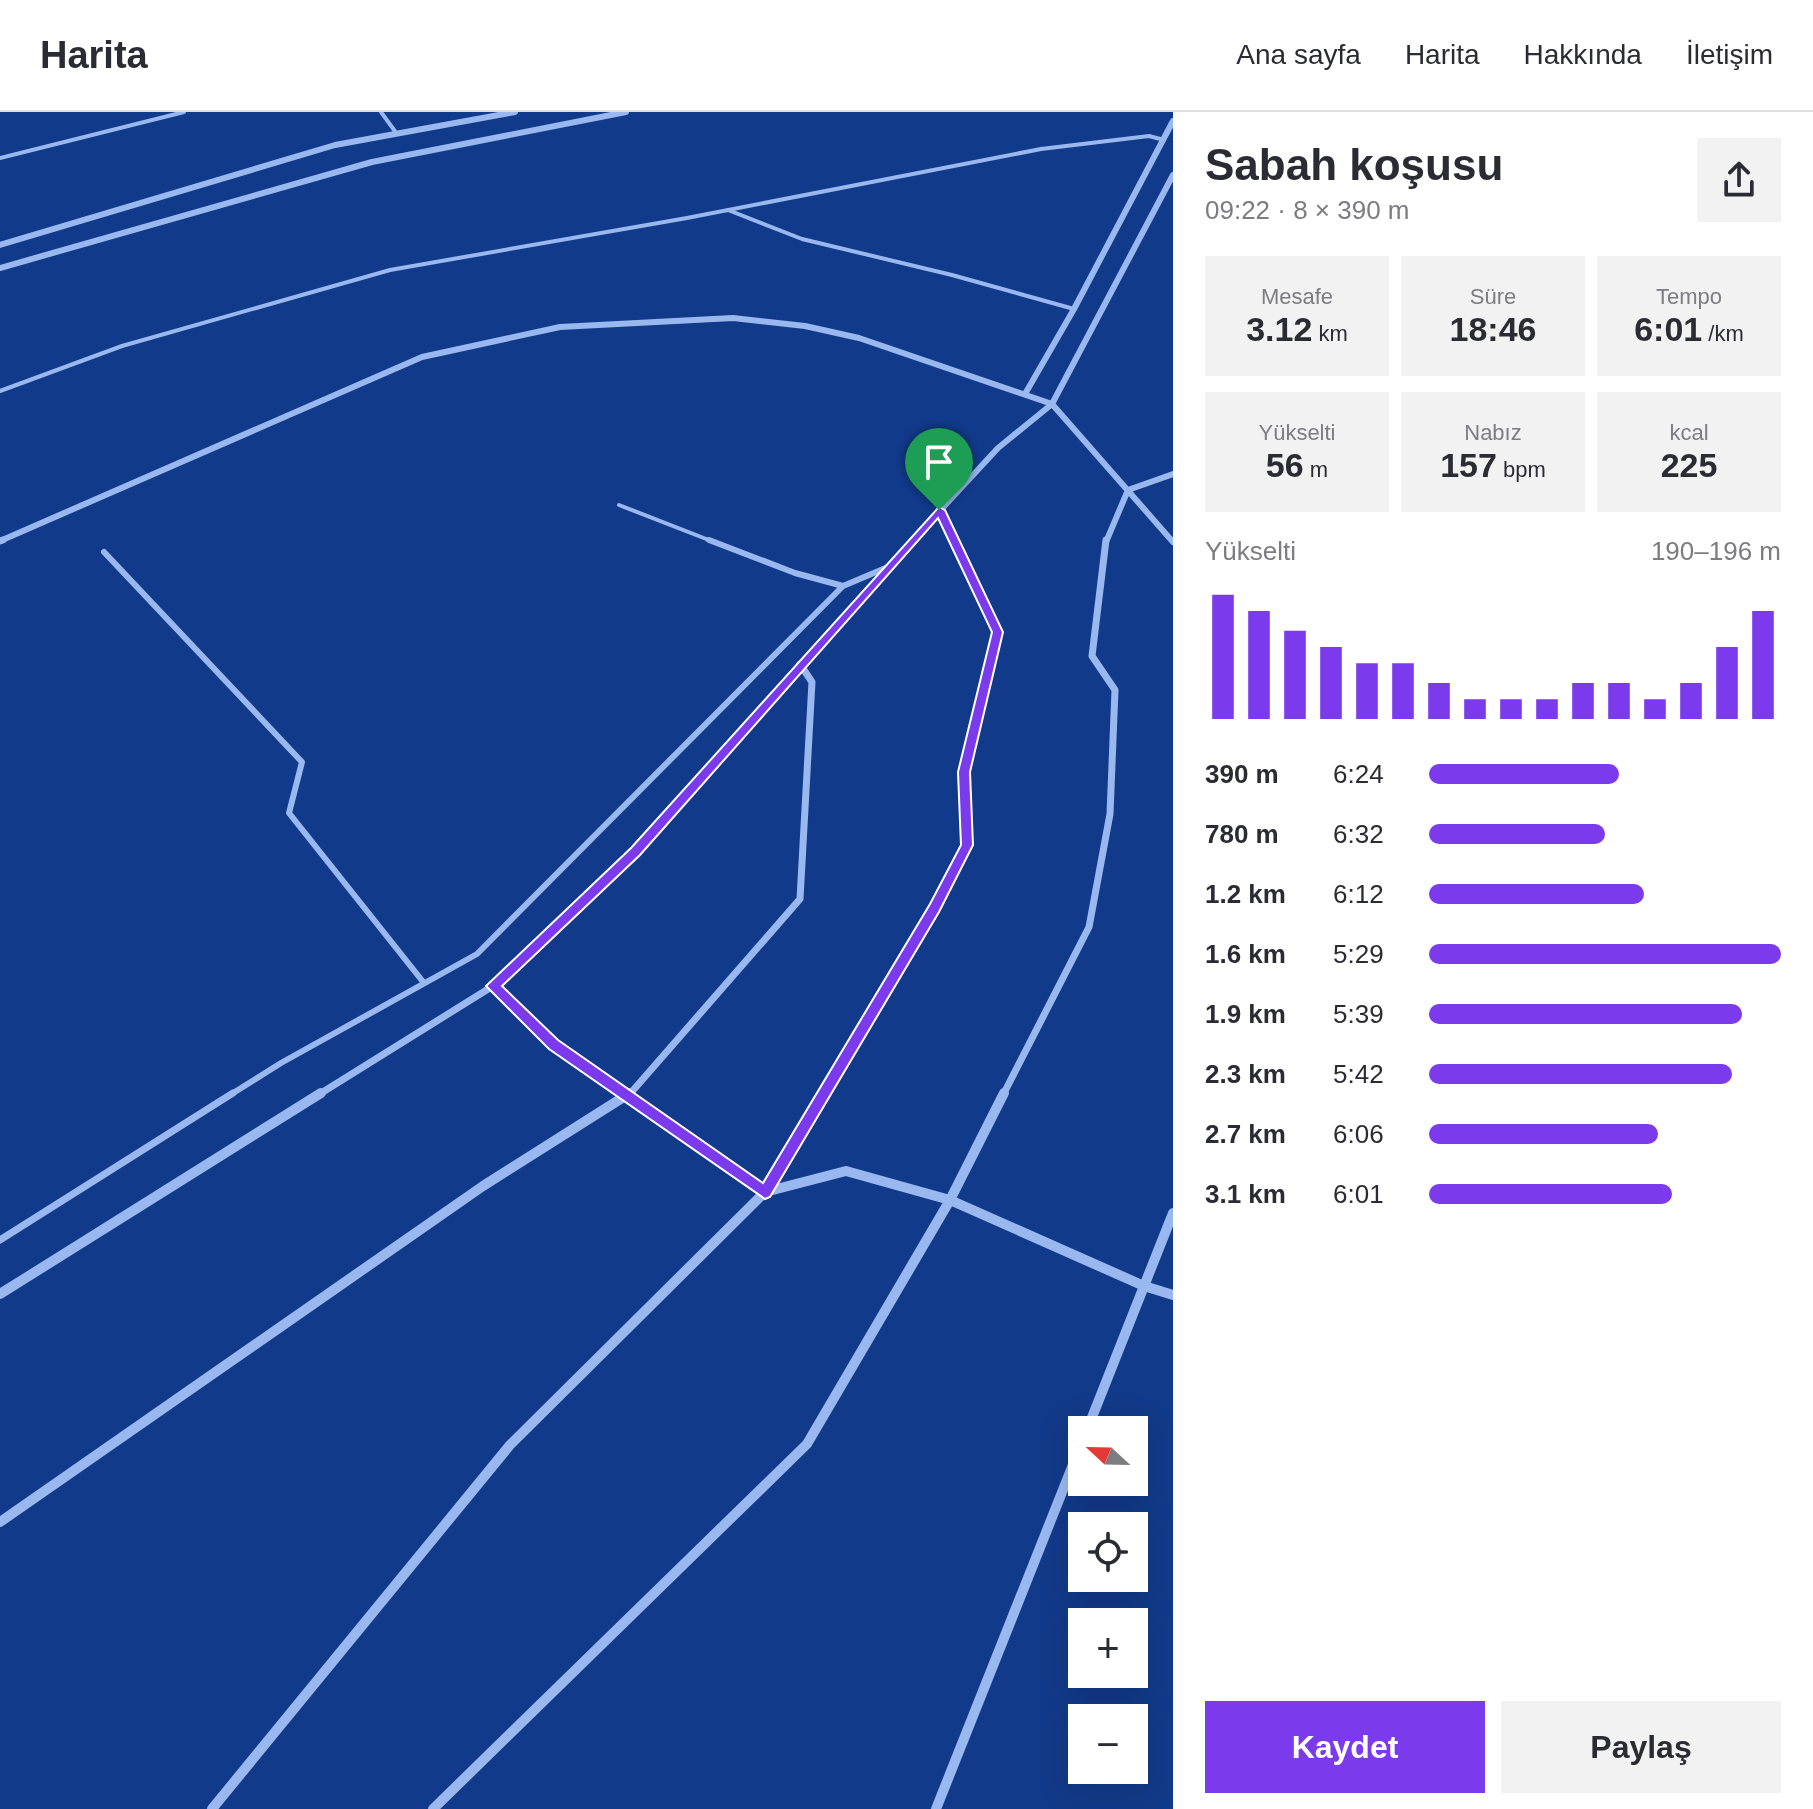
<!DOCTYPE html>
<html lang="tr">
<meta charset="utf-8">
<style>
body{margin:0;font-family:Arial,sans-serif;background:#f2f2f3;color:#2b2b33;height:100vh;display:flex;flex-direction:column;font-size:30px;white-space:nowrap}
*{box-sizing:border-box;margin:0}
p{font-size:26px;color:#7c7c81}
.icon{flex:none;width:44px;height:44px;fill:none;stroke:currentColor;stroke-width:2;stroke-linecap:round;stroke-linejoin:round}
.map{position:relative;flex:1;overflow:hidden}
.sheet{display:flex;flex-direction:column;background:#fff;width:640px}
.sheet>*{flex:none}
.needle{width:52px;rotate:292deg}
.fabs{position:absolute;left:1068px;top:1304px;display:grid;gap:16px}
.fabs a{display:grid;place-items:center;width:80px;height:80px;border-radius:0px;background:#fff;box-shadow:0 8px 32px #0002;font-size:40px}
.pin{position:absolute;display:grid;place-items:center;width:68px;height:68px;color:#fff;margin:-82px -34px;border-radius:50% 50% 50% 0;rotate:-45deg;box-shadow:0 0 8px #0007}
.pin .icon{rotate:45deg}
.round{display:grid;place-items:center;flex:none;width:84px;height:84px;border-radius:0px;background:#f2f2f3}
.summary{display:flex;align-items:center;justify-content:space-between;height:136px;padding:0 32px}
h1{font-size:44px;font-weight:700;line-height:60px}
.stats{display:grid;grid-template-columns:repeat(3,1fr);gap:12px;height:136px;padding:8px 32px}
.stats div{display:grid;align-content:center;border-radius:0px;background:#f2f2f3;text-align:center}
.stats b{font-size:34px;font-weight:700}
.stats small{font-size:22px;font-weight:400}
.stats p{font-size:22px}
.chart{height:224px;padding:16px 32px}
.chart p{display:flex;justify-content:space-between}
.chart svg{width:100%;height:144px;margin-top:8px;stroke:#7c3aed;stroke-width:6}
.action{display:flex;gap:16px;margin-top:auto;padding:16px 32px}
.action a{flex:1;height:92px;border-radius:0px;background:#7c3aed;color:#fff;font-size:32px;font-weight:700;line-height:92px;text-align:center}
.action a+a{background:#f2f2f3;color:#2b2b33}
ul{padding:0 32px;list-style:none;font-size:26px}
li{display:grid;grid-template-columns:128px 96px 1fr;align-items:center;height:60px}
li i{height:20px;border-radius:10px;background:#7c3aed}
header{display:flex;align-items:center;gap:48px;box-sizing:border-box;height:112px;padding:0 40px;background:#fff;border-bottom:2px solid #e1e1e2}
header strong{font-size:38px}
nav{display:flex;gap:44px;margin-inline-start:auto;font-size:28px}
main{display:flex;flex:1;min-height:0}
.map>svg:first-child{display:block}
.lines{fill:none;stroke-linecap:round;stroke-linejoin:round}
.service-far2{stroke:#99b8f0;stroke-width:4}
.service-far1{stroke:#99b8f0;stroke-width:6}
.service{stroke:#99b8f0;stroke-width:7}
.minor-far2{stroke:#99b8f0;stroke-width:6}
.minor-far1{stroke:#99b8f0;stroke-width:7}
.minor{stroke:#99b8f0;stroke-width:10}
.route{fill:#7c3aed;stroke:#fff;stroke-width:2;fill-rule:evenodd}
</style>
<header>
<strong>Harita</strong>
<nav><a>Ana sayfa</a><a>Harita</a><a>Hakkında</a><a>İletişim</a></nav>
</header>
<main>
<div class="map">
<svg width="1173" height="1697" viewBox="0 0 1173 1697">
<rect width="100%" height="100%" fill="#123a8a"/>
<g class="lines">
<path class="service-far2" d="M381,0L397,22
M0,46L184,0
M728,98L802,127L952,163L1074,197
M0,279L122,234L390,158L687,106L1041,37L1149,24L1164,28
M619,393L714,430"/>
<path class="service-far1" d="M709,428L795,461L843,474
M104,440L302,650L289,701L424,871
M230,983L281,951L477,842L843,474L888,455"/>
<path class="service" d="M0,1128L233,981"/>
<path class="minor-far2" d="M0,133L335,33L515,0
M0,156L372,50L626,0
M1025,282L1074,197L1173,9
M939,398L954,430
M0,429L422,245L560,215L733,206L805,214L859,226L1052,292L1173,430
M911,430L998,336L1052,292L1173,63
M1106,430L1128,378L1173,362"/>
<path class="minor-far1" d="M0,429L3,428
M493,874L554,933L626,983
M318,983L493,874L635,740L913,428
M629,983L800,787L812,570L800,552
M823,983L935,796L967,733L964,660L997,520L953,428
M1003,983L1089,815L1110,702L1115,578L1092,544L1106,428"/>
<path class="minor" d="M623,981L765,1080L846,1059L950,1088L1144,1174L1173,1183
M0,1182L321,981
M1087,1318L1173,1101
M0,1410L483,1074L630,981
M212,1697L510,1333L765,1080L824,981
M433,1697L807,1332L950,1088L1004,981
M936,1697L1082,1330"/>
</g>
<path class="route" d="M939,395L945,398L1003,520L970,660L973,733L939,800L770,1085L765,1087L549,937L486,874L631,736ZM938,406L992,520L958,660L961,733L930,792L763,1071L558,928L502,874L640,743Z"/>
</svg>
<div class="fabs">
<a><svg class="needle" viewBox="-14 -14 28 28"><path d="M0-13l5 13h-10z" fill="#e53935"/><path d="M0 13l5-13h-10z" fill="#7c7c81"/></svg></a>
<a><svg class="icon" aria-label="locate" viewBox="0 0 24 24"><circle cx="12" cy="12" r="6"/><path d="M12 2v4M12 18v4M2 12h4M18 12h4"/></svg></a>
<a>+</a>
<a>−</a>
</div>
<div class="pin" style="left:939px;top:398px;background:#1e9e55"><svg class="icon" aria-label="arrive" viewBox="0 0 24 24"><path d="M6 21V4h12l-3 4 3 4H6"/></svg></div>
</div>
<section class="sheet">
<div class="summary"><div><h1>Sabah koşusu</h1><p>09:22 · 8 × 390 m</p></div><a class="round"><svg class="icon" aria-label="share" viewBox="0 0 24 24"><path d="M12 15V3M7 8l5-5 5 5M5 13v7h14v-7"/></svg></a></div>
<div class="stats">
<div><p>Mesafe</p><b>3.12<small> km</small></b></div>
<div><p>Süre</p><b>18:46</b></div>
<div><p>Tempo</p><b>6:01<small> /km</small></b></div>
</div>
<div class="stats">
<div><p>Yükselti</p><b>56<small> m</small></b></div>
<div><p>Nabız</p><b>157<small> bpm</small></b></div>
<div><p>kcal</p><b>225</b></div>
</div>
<div class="chart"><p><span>Yükselti</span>190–196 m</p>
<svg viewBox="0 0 160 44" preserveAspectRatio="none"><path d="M5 44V6M15 44V11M25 44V17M35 44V22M45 44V27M55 44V27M65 44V33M75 44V38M85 44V38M95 44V38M105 44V33M115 44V33M125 44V38M135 44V33M145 44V22M155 44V11"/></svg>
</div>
<ul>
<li><b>390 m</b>6:24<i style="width:54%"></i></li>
<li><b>780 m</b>6:32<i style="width:50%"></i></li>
<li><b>1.2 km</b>6:12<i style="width:61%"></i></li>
<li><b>1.6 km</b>5:29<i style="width:100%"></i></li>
<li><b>1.9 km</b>5:39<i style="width:89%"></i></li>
<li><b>2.3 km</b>5:42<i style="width:86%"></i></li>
<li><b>2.7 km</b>6:06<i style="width:65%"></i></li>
<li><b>3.1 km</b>6:01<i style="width:69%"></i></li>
</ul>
<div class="action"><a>Kaydet</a><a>Paylaş</a></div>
</section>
</main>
